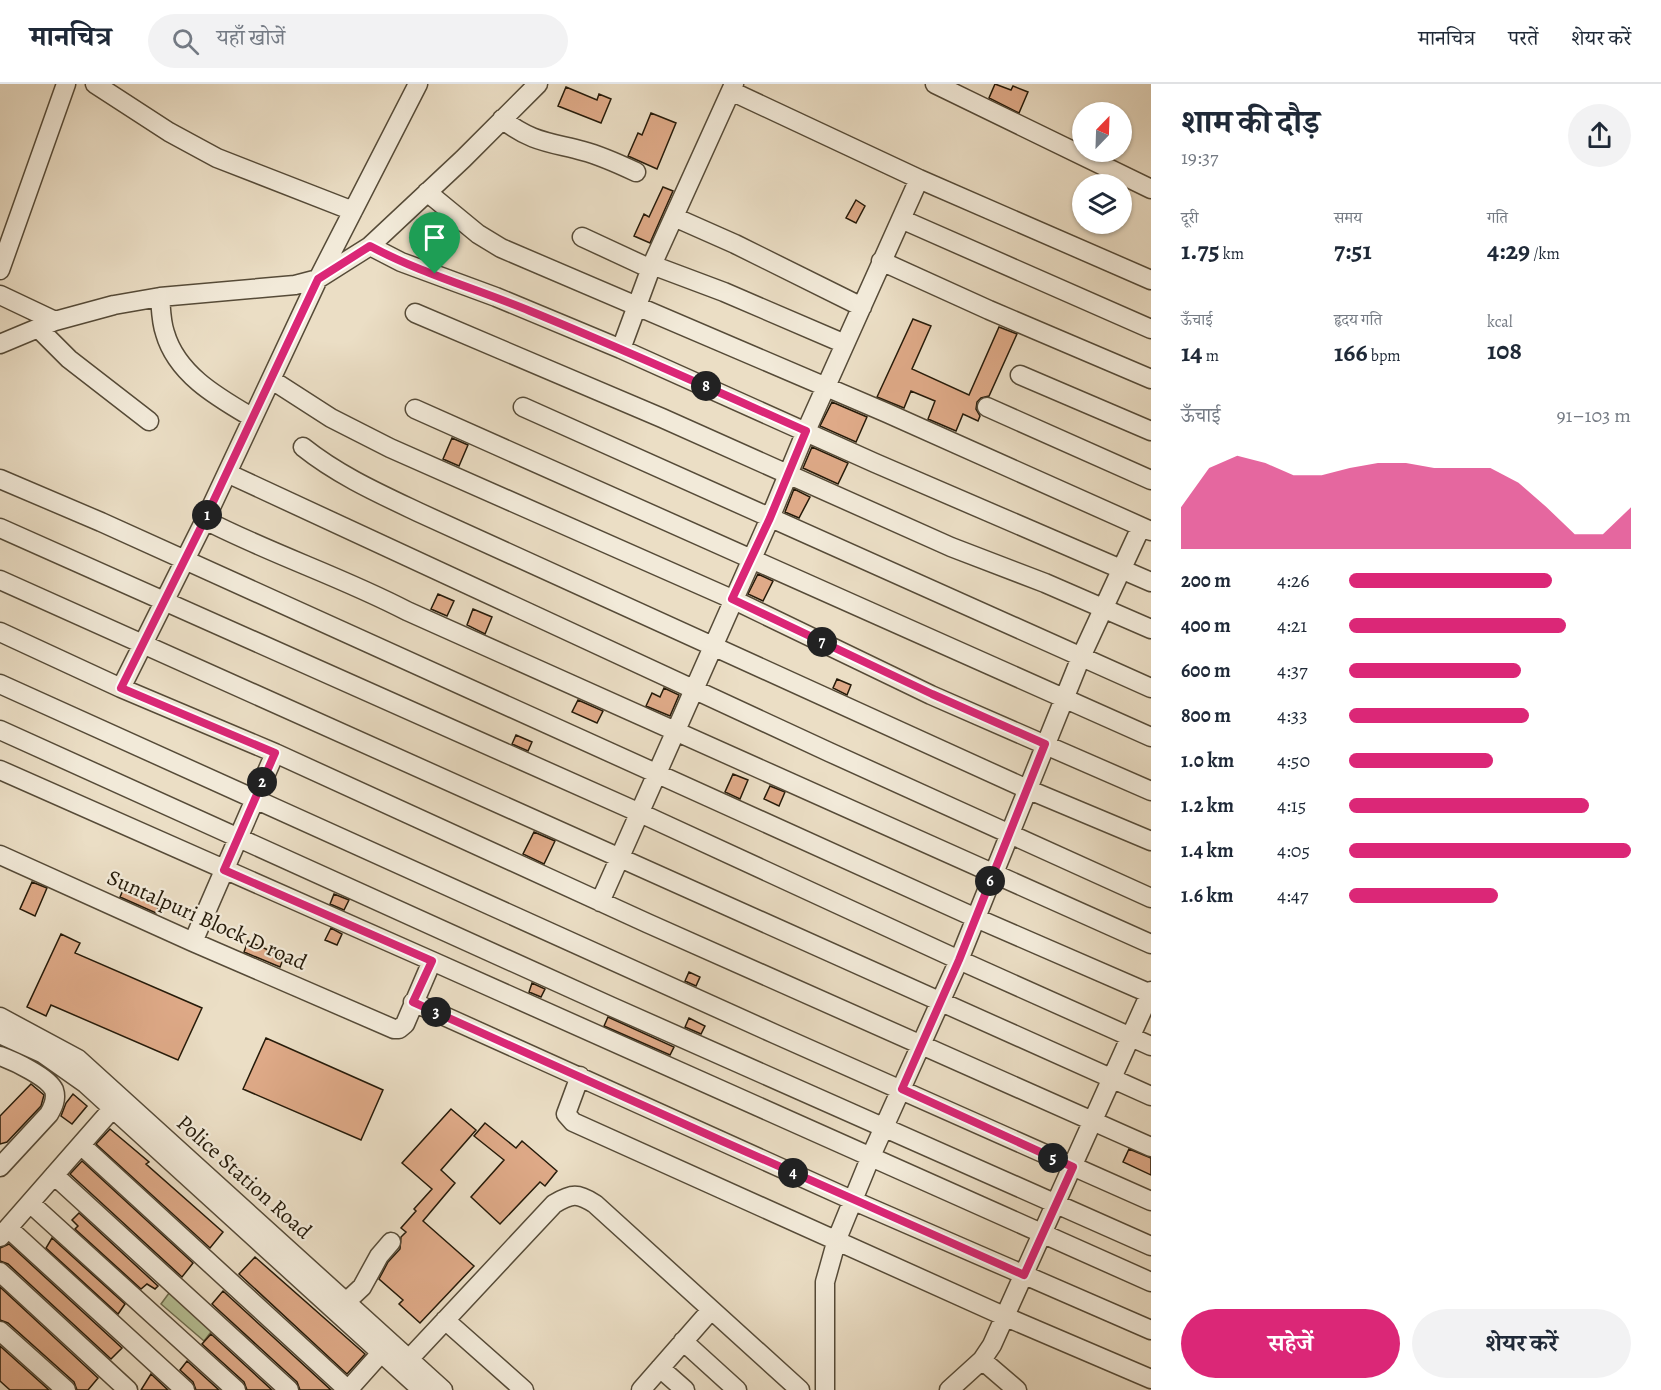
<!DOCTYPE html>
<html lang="hi">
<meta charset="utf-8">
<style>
body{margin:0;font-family:Alegreya,"Noto Serif Devanagari",serif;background:#f2f2f3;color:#1f2937;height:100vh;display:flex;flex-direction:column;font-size:22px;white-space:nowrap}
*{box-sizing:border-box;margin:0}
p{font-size:20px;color:#747a83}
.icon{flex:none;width:33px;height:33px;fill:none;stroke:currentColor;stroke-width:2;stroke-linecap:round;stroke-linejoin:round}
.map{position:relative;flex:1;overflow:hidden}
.panel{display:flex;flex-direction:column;background:#fff;width:510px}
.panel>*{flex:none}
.needle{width:39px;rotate:23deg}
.tools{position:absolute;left:1072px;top:18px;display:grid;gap:12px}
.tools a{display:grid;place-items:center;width:60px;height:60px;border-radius:50%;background:#fff;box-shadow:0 2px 4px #0004;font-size:30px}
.pin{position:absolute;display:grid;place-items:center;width:51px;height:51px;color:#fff;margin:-62px -26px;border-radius:50% 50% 50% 0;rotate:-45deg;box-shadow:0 0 6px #0007}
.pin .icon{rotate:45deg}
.km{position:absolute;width:30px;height:30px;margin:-15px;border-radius:50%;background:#222;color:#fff;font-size:16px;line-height:30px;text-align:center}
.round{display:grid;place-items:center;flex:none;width:63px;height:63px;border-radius:32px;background:#f2f2f3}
.overview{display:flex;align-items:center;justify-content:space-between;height:102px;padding:0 30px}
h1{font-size:33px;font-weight:700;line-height:45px}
.metrics{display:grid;grid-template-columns:repeat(3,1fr);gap:9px;height:102px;padding:6px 30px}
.metrics div{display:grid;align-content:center}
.metrics b{font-size:26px;font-weight:700}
.metrics small{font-size:16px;font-weight:400}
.metrics p{font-size:16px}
.chart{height:168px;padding:12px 30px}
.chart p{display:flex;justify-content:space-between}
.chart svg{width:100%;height:108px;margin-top:6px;fill:#db2777;opacity:.7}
.cta{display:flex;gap:12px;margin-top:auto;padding:12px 30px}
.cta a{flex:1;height:69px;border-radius:36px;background:#db2777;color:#fff;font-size:24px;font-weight:700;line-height:69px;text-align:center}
.cta a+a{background:#f2f2f3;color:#1f2937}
ul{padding:0 30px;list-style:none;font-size:20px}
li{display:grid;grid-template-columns:96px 72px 1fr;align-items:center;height:45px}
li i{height:15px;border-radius:8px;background:#db2777}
header{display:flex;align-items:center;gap:36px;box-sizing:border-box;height:84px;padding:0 30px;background:#fff;border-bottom:2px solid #e0e1e3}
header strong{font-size:28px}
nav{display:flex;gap:33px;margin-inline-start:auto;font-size:21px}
.search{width:420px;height:54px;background:#f2f2f3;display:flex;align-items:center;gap:15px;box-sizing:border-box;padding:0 21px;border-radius:33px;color:#747a83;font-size:22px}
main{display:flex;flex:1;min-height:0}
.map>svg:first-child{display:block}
.green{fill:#b6c196;stroke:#6e6e50;stroke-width:1.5}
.building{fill:#dfaa88;stroke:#251a09;stroke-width:1.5}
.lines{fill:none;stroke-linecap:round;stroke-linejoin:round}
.minor-casing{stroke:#564b38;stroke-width:21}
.minor{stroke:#f2ead9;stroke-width:18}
.route-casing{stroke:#fff;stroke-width:12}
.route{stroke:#db2777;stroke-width:8}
.labels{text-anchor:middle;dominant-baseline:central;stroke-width:4.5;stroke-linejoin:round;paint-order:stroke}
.street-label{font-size:22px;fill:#251a09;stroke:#f2ead9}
</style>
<header>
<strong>मानचित्र</strong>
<div class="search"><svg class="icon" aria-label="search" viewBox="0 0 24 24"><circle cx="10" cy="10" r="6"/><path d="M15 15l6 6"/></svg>यहाँ खोजें</div>
<nav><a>मानचित्र</a><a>परतें</a><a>शेयर करें</a></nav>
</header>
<main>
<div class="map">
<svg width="1151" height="1306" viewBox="0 0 1151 1306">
<rect width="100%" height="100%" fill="#ebdec5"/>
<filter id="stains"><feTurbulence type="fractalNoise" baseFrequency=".00333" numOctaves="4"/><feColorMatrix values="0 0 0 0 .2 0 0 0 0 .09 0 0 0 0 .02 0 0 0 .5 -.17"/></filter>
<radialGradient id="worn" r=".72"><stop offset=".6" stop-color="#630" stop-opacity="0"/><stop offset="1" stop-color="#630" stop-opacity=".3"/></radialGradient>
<path class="green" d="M175,1201L209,1242L211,1248L204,1257L161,1220Z"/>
<path class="building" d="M995,0L1011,6L1013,2L1028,8L1019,29L989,14Z
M566,3L597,16L599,10L611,15L601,39L558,22Z
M651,29L676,39L657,85L628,72L638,49L642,51Z
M663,103L673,107L650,159L634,152L644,130L649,133Z
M856,116L865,122L856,139L846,134Z
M913,235L931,242L912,285L969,311L999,243L1017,250L989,312L981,314L977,318L976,325L980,332L978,337L963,330L956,347L928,335L935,317L911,307L904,324L877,313Z
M832,318L867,333L856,358L820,342Z
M452,354L468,361L459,382L443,375Z
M812,363L848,379L838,400L803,384Z
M794,405L810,413L799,434L785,428Z
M758,490L773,497L763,517L748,510Z
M438,510L454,517L447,532L431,525Z
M473,525L492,533L485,550L467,541Z
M837,595L851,601L847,611L833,604Z
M664,604L679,611L670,632L646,622L652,609L660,613Z
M578,616L603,627L597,639L572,628Z
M516,651L532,658L528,667L512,660Z
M733,690L748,696L740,715L725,708Z
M770,702L785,708L779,722L764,715Z
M534,748L555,757L544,780L523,770Z
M32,798L47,804L35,832L20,825Z
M124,804L160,819L156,829L120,813Z
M334,810L349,816L344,826L330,820Z
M331,844L342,850L337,861L325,856Z
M61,850L80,859L75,869L202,924L178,976L51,921L46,932L27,923Z
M248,857L284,873L280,883L244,868Z
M689,888L700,893L696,902L685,897Z
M532,899L545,905L541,913L529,908Z
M608,933L674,963L670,971L604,942Z
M689,934L705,942L701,950L685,943Z
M266,954L383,1006L361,1056L243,1005Z
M31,1000L44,1011L41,1022L7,1058L0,1060V1032Z
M73,1010L87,1022L72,1040L61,1032L66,1019Z
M451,1025L476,1046L441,1086L455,1099L423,1137L474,1182L420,1239L399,1220L403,1216L379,1195L388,1178L400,1165L401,1153L406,1148L401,1144L416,1127L414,1125L432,1105L402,1079Z
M485,1039L516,1064L522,1057L557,1087L545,1102L540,1098L500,1140L471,1113L504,1076L474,1052Z
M110,1045L149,1078L146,1080L223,1148L210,1164L96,1060Z
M1129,1065L1151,1074V1091L1123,1078Z
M82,1077L193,1179L182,1193L70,1090Z
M79,1129L158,1202L155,1205L147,1200L141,1205L75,1145L78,1142L72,1136Z
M52,1154L125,1220L118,1230L46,1164Z
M9,1160L122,1264L111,1275L8,1180L0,1177V1164Z
M255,1173L365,1270L347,1290L239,1190Z
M0,1203L98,1294L88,1306H77L74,1298L8,1239L0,1236Z
M223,1207L331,1306H300L297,1298L212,1220Z
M211,1250L272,1306H247L244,1298L202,1260Z
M0,1262L49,1306H10L0,1297Z
M187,1277L219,1306H196L193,1298L180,1286Z
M151,1290L168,1306H141Z"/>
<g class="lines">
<defs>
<path id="minor" d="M95,0L169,48L217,74L353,127
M935,0L1151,105
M731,7L919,95L1151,196
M502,35C531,58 549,58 583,67C602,72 619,80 636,88
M427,108L478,150L501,164L887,329L1151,447
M674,133L735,160L862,223
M901,135L1151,245
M582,153L651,185
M370,162L401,178L496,213L621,265L875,379L1151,498
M881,177L989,226L1151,295
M652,181L724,208L845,260
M0,186L66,0
M0,211L55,237
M160,213C161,224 161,238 165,249C177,291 219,314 253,334
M415,229L662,334L951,463L1045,499L1151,545
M38,244L69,275L149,337
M0,260L55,237L114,221L160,213L295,201L318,195L370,162L463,75L538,0
M621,265L652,181L734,0
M1020,291L1151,347
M272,296L331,334L390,364L732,515L931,611L1151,707
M523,323L1151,604
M987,323L1151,396
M415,325L1151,653
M303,363C338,391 378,409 418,428L1027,705L1151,757
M227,389L829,668L1151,814
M0,395L101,438L976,834L1151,910
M205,436C271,470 342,493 407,527L1151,860
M0,444L640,729L959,876L1151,962
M0,496L1151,1012
M0,548L121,604L275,669L647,839L1151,1063
M0,600L775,950L1151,1117
M121,604L205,436L318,195L418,0
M0,646L610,922L1151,1162
M0,686L432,877L405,940L399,945H394L193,858L0,771
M600,818L770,434L806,347L919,95
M193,858L275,669
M432,877L1151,1198
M413,918L852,1116L1151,1246
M0,933L78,975L443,1306
M0,950L42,969L86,1000L422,1306
M0,972C14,977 48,993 54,1006C57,1015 53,1023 49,1030L0,1083
M580,992L566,1030L573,1038L1006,1233L1151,1295
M81,1061L348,1306
M54,1091L289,1306
M30,1119L236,1306
M8,1144L185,1306
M0,1153L113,1024
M0,1188L128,1306
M346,1218L362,1203L379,1172L391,1158
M445,1236L524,1306
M0,1247L66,1306
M683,1257L737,1306
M409,1275L554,1120C572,1109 578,1109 595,1120L800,1306
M982,1276L1017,1306
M660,1284L685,1306
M348,1306L381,1269
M641,1306L711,1226
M825,1306V1198L837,1155L871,1072L959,876L1081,573L1141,443
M949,1306L982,1276L992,1261L1151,907"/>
</defs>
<use href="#minor" class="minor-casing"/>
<use href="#minor" class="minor"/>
</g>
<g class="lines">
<defs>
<path id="route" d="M370,162C420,189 477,205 530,227C623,265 714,306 806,347L770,434L732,515L932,610L1045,660L959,876L902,1005L1073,1083L1024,1191L722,1057L413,918L432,877L224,786L275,669L121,604L205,435L318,195Z"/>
</defs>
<use href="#route" class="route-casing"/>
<use href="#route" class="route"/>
</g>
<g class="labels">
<g class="street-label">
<text transform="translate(207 836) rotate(24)">Suntalpuri Block D road</text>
<text transform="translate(244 1093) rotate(42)">Police Station Road</text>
</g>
</g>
<rect width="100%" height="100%" filter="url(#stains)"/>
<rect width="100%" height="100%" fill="url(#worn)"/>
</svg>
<div class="tools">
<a><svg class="needle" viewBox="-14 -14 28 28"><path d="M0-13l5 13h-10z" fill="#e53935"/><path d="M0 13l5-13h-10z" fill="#747a83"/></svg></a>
<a><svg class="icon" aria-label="layers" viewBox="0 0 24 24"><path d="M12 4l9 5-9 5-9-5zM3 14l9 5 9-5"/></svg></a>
</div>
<div class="pin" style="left:435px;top:190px;background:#1e9e55"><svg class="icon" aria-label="arrive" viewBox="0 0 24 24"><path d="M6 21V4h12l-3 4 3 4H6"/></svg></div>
<b class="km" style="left:207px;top:431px">1</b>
<b class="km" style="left:262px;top:698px">2</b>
<b class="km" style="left:436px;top:928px">3</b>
<b class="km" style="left:793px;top:1089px">4</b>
<b class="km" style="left:1053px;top:1074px">5</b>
<b class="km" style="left:990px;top:797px">6</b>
<b class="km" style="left:822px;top:558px">7</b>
<b class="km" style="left:706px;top:302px">8</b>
</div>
<section class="panel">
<div class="overview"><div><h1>शाम की दौड़</h1><p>19:37</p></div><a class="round"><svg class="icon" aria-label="share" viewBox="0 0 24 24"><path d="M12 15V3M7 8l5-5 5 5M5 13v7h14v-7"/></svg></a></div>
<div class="metrics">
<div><p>दूरी</p><b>1.75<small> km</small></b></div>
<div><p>समय</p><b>7:51</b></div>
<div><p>गति</p><b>4:29<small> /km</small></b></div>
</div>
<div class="metrics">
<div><p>ऊँचाई</p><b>14<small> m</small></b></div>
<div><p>हृदय गति</p><b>166<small> bpm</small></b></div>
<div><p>kcal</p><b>108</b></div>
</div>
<div class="chart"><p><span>ऊँचाई</span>91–103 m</p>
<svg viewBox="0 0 160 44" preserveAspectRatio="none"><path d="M0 44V27L10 11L20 6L30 9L40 14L50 14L60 11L70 9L80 9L90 11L100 11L110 11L120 17L130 27L140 38L150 38L160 27V44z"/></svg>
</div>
<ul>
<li><b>200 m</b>4:26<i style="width:72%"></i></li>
<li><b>400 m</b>4:21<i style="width:77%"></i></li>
<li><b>600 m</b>4:37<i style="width:61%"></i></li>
<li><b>800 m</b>4:33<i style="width:64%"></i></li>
<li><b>1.0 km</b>4:50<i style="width:51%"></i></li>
<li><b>1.2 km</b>4:15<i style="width:85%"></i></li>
<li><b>1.4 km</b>4:05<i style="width:100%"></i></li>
<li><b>1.6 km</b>4:47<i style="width:53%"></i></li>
</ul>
<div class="cta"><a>सहेजें</a><a>शेयर करें</a></div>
</section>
</main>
